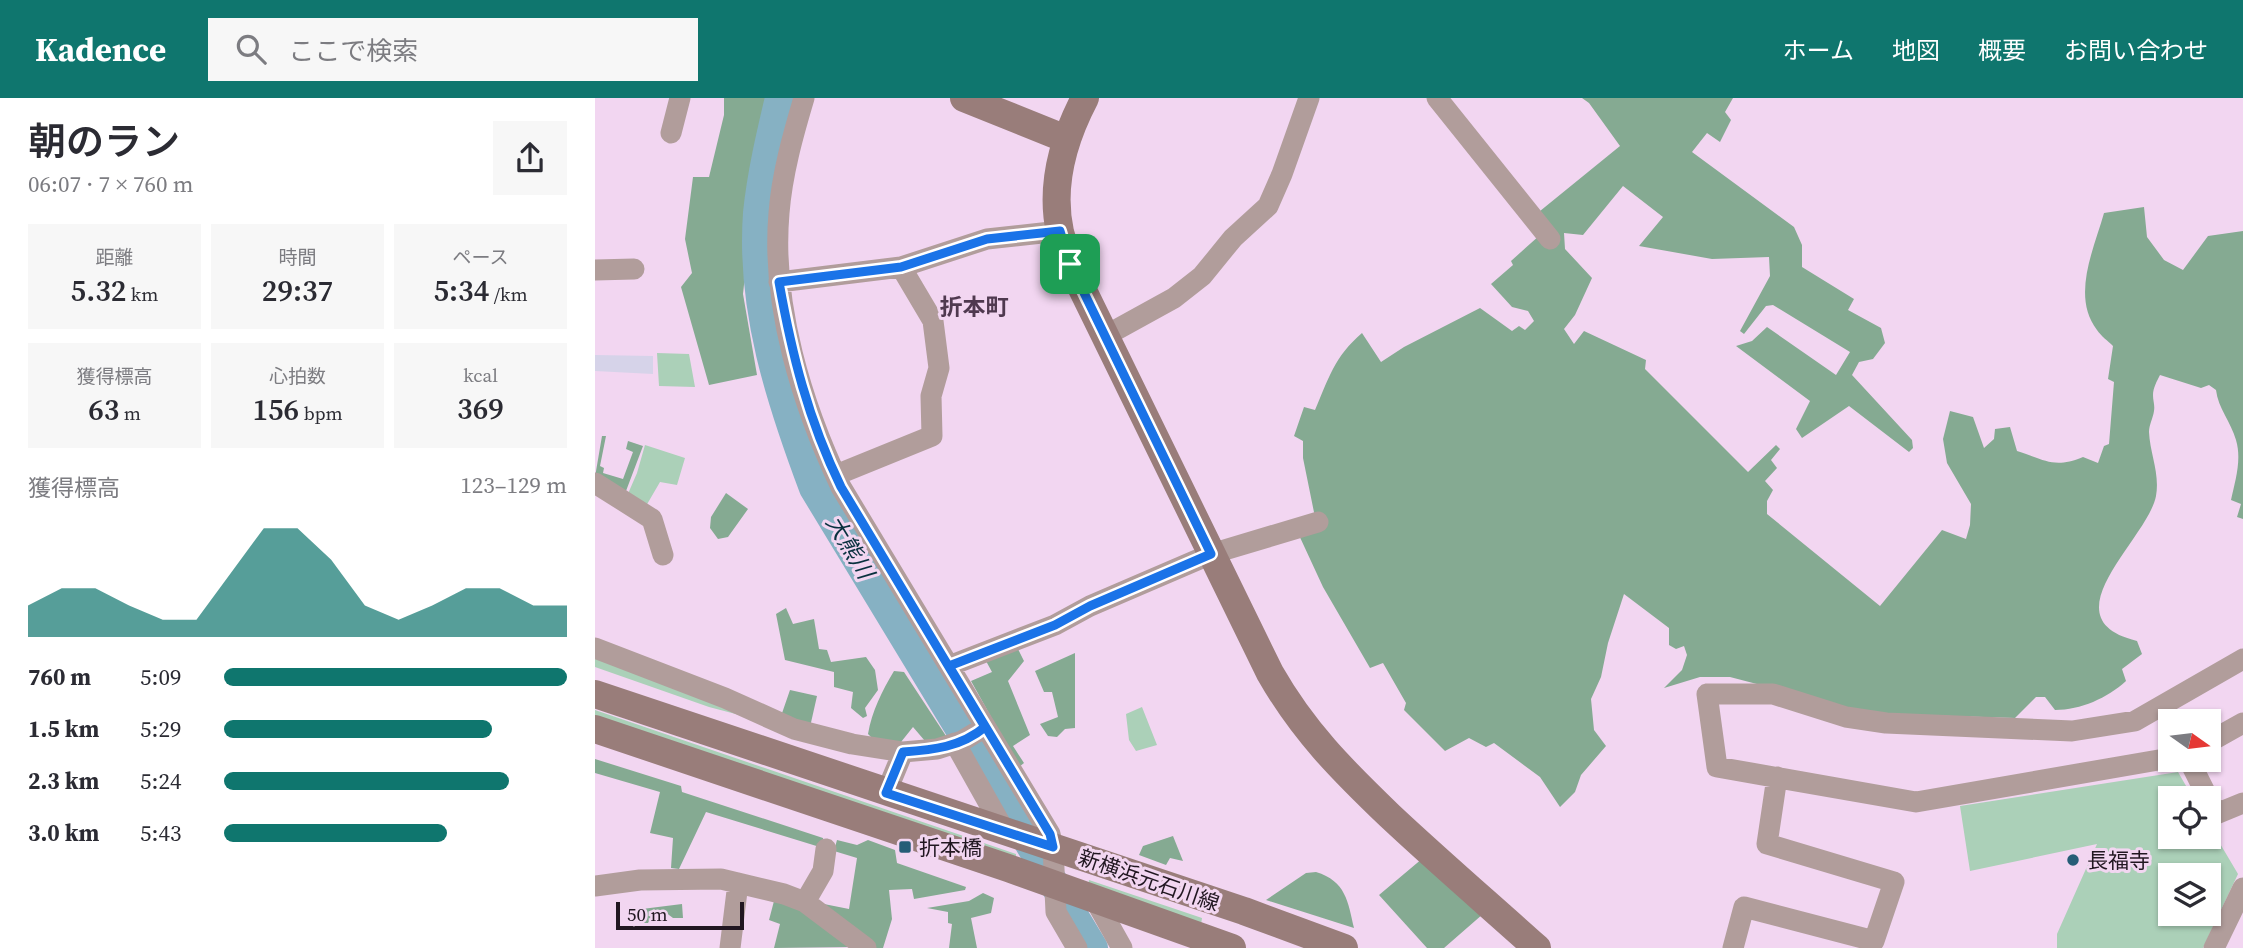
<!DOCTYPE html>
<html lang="ja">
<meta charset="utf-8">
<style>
body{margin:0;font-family:"Source Serif 4","Noto Sans JP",serif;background:#f7f7f7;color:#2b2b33;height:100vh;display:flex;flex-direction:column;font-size:26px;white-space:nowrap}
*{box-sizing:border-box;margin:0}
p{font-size:23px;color:#7c7c81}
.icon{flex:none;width:38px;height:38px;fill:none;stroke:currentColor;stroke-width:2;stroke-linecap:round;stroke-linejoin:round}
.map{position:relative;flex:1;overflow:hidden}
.drawer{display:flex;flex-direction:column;background:#fff;width:595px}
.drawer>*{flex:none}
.needle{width:46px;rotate:104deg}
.controls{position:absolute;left:1563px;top:611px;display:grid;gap:14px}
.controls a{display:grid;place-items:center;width:63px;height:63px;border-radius:0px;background:#fff;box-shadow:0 2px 5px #0004;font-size:35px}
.scale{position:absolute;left:21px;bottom:18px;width:128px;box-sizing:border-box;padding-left:7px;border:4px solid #211721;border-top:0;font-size:19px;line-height:24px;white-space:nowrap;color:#211721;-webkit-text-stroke:5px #f2d6f1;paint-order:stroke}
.pin{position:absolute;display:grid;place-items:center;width:60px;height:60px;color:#fff;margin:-30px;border-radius:14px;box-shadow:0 4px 10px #0006}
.round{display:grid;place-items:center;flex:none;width:74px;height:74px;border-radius:0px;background:#f7f7f7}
.headline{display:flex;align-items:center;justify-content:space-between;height:119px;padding:0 28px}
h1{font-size:38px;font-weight:600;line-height:52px}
.figures{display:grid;grid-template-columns:repeat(3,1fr);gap:10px;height:119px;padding:7px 28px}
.figures div{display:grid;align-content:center;border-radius:0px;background:#f7f7f7;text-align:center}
.figures b{font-size:30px;font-weight:600}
.figures small{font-size:19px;font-weight:400}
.figures p{font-size:19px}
.chart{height:196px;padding:14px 28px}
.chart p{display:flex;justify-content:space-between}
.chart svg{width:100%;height:126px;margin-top:7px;fill:#0f766e;opacity:.7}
ul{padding:0 28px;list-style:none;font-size:23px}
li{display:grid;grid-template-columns:112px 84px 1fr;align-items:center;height:52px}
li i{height:18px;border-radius:9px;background:#0f766e}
header{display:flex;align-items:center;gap:42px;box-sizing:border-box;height:98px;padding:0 35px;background:#0f766e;color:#fff}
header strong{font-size:33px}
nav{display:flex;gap:38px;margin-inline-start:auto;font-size:24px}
.search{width:490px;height:63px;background:#f7f7f7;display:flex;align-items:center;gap:18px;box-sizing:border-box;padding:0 24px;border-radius:0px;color:#7c7c81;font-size:26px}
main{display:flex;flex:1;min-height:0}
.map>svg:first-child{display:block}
.industrial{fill:#d6d3e9}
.green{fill:#abd0b8;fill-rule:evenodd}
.forest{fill:#85aa92}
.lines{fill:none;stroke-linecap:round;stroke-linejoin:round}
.river{stroke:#86b1c3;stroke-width:30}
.street{stroke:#b19d9b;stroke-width:21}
.secondary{stroke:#997d7a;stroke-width:28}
.route-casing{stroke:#fff;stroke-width:14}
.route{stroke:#1a73e8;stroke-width:9}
.poi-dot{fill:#265d77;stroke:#f2d6f1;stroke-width:2.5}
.labels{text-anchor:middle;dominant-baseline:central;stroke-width:6;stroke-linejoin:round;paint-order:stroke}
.poi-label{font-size:21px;fill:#211721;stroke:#f2d6f1;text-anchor:start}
.street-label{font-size:21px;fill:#211721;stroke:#f2d6f1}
.neighbourhood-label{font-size:23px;font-weight:bold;fill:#4f394f;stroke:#f2d6f1}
.water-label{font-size:23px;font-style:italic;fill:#09313f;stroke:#f2d6f1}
</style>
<header>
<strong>Kadence</strong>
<div class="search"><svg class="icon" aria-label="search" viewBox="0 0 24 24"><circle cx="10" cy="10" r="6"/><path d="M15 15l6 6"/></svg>ここで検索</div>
<nav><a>ホーム</a><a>地図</a><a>概要</a><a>お問い合わせ</a></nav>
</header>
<main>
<section class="drawer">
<div class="headline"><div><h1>朝のラン</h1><p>06:07 · 7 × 760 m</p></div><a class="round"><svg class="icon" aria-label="share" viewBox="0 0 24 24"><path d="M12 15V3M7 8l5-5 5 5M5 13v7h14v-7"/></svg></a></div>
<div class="figures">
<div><p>距離</p><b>5.32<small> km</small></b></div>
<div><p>時間</p><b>29:37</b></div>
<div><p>ペース</p><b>5:34<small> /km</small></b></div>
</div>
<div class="figures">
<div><p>獲得標高</p><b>63<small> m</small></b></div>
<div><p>心拍数</p><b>156<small> bpm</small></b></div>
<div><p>kcal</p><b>369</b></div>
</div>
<div class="chart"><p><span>獲得標高</span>123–129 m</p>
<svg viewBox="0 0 160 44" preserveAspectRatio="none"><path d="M0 44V33L10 27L20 27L30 33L40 38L50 38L60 22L70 6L80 6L90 17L100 33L110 38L120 33L130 27L140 27L150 33L160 33V44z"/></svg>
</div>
<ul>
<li><b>760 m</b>5:09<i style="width:100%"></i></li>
<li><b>1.5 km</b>5:29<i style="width:78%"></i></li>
<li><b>2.3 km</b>5:24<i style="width:83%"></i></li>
<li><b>3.0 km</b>5:43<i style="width:65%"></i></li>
</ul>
</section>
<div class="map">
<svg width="1648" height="850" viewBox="0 0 1648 850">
<rect width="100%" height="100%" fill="#f2d6f1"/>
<path class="industrial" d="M0,257L58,258V276L0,273Z"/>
<path class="green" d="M62,255L94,256L100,289L64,288Z
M50,347L90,360L82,387L65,384L51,408L32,398L42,375Z
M0,556L152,619L114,609L0,569Z
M547,609L562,647L541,653L534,642L531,616Z
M0,612L421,756V764L0,620Z
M1583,674L1598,700H1575V738H1614V727L1643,776L1608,850H1462V836L1502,746L1375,773L1365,708ZM1575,777H1614V816H1575Z
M494,782L607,820L606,827L493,789Z"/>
<path class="forest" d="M129,0H171L168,11L148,196L162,277L114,287L86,189L97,175L90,141L98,79H114L129,17Z
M987,0H1138L1130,14L1136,22L1125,44L1112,35L1097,54L1199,129L1207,147V169L1259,201L1253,212L1286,230L1290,245L1278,261L1264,264L1257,277L1317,342L1318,350L1314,354L1254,308L1207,340L1201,331L1215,303L1141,248L1157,243L1172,229L1241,277L1255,254L1178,207L1171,208L1149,236L1145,233L1175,178L1174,159L1117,161L1044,148L1068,119L1028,88L988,137L969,135L970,151L997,180L980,217L969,231L979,246L989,233L1051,262L1050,271L1153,374L1181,347L1185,351L1176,362L1182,370L1170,383L1178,392L1172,403V416L1285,508L1347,432L1371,441L1375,427L1376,406L1352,365L1348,341L1355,313L1378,319L1389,350L1399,341L1400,331L1415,329L1422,353C1450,362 1459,371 1488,359L1503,365L1509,348L1514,346L1519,284L1513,281L1518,248C1513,243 1506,238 1502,232C1476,198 1499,151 1509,115L1549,109L1552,139L1569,162L1588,172L1613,138L1648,133V421L1642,419L1646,406L1636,402C1640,383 1647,362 1641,342C1636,324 1623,310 1621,292L1614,287L1606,290L1565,277C1562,283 1558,290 1558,297C1558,303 1560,307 1559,313C1558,320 1554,327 1554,334C1555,356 1565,375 1561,398C1553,441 1450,521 1542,543L1547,556L1527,571L1531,583C1512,600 1486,612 1460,612L1450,599H1441L1420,620L1262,615L1181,591L1135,579H1105L1069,590L1087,572L1092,557L1089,548L1081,551L1074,547V530L1029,496L1013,545L1006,579L996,601L999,632L1011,648L986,677L980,694L965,709L945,679L899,645L891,649L874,640L850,653L809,612L811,605L788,565L775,570L728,489L703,435L722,429L708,360V343L699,338L709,309L720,312C734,280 739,259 767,235L786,264L809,249L885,210L917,233L924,228L930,232L939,223L933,213L917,209L896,186L918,167L916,163L945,137L934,122L1025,48L994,5Z
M7,338H11L5,368L9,370L8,375L28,381L38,354L31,351L33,343L48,348L31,393L0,379Z
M131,395L153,411L133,439L123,441L115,430L116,419Z
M191,510L198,526L219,521L224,551L232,552L236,564L271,559L280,572L283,592L270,610L272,618L268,620L256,610L258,594L239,589V574L190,562L181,516Z
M423,551L429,563L413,583L435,637L418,648L429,665L424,669L376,583L397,574L391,563Z
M480,555V630L470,631L462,639L453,638L445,626L463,619L457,594H449L440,573Z
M299,573L309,574L353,641L330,643L318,629L306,644L277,640L273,636C277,613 287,593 299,573Z
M195,592L222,598L215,629L185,621Z
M0,661L86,688L87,694L228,740V750L111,714L84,771L76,770L78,740L55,735L65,694L0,675Z
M578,738L588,763L575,760L571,767L544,757L548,748Z
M242,742L262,747L273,742L300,752L302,765L371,789L370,792L319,801L317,791L294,792L297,821L288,850H276L229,806L254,811L262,760L239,753Z
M828,760L888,816L849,850H832L784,797Z
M721,774C751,783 753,804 759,830L671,802L711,775Z
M388,795L399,800L396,815L376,820L382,850H354L357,826L353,825V814L332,810L374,803Z
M185,798L256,849L179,850L185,826L174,822L179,803Z
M87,806L88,820H78L70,814L59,817L53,825H49L47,811Z"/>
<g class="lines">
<path class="river" d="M185,0C176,38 167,76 163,115C156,211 186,302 219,390L498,850"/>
<path class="street" d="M209,0C198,37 187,76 184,115C176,207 207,307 246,389L455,736L458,749L461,814L482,850
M842,0L955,141
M76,35L85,0
M0,172L39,171
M184,184L306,169L392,141L465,133
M510,238L579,200L607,178L638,140L673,108L687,76L714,0
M241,377L337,338L336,298L344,270L338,223L306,169
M0,385L57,421L68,457
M0,550L130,600L199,631L257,646L308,654L342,651L367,643L390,629
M354,568L460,527L495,508L616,456L723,424
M1614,644L1648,625
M360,645L410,734
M1575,660L1321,704L1122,669L1112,596H1178L1251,619L1291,625L1477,633L1540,623L1648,561
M1594,662L1613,700
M291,695L308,654
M1614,701L1621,716L1648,705
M0,788L45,782L126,781L189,796L210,804L271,850
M499,800L527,850
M210,804L228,773L231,751
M135,850L143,785
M1138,850L1149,809L1279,843L1299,784L1172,746L1182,679
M1619,850L1648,790"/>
<path class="secondary" d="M369,0L471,41
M490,0C469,40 455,88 465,134C468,145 472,155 475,166L675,575C708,633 747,672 795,718C843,763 893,806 942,850
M0,596L649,813L749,850
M0,631L413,770L637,850"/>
</g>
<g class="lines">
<defs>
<path id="route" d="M475,166L465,133L392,141L306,169L184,184C197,257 213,321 246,389L390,629C366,649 338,652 308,654L291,695L458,749L455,736L354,568L460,527L495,508L616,456L475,166"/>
</defs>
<use href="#route" class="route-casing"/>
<use href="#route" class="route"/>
</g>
<g class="poi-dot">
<rect x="303" y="742" width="14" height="14" rx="3.5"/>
<circle cx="1478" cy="762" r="7"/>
</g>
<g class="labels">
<g class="poi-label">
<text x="324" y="749">折本橋</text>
<text x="1492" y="762">長福寺</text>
</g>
<g class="street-label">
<text transform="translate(554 782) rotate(19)">新横浜元石川線</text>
</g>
<g class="neighbourhood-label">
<text x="379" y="209">折本町</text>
</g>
<g class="water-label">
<text transform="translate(255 449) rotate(59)">大熊川</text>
</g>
</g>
</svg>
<div class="controls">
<a><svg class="needle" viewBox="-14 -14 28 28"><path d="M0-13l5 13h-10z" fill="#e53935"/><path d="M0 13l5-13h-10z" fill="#7c7c81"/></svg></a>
<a><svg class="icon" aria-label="locate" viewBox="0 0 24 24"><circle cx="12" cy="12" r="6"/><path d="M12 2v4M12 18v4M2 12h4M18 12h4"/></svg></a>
<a><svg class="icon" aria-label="layers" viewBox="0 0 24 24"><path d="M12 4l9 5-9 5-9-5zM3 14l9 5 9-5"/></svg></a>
</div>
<div class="scale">50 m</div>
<div class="pin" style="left:475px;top:166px;background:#1e9e55"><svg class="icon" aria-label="arrive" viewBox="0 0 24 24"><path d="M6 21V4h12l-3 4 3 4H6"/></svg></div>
</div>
</main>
